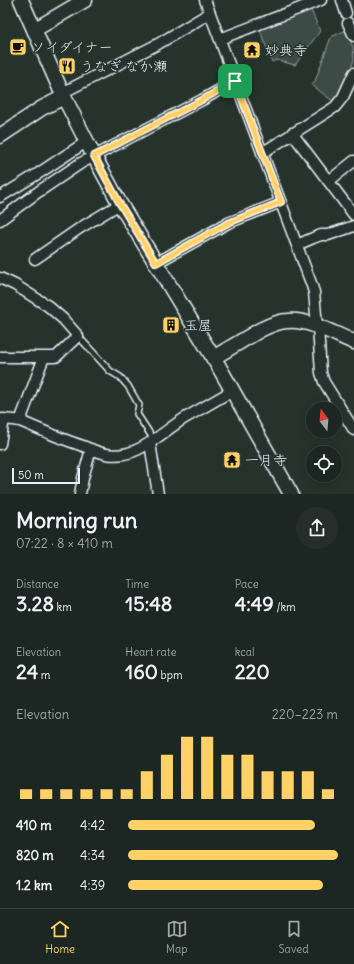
<!DOCTYPE html>
<meta charset="utf-8">
<style>
body{margin:0;font-family:Delius,"Klee One",sans-serif;background:#252e2a;color:#f1f3f6;height:100vh;display:flex;flex-direction:column;font-size:15px;white-space:nowrap}
*{box-sizing:border-box;margin:0}
p{font-size:13px;color:#a0a5a5}
.icon{flex:none;width:22px;height:22px;fill:none;stroke:currentColor;stroke-width:2;stroke-linecap:round;stroke-linejoin:round}
.map{position:relative;height:494px;overflow:hidden}
.drawer{display:flex;flex-direction:column;background:#1c2622;flex:1}
.drawer>*{flex:none}
.needle{width:26px;rotate:344deg}
.tools{position:absolute;left:306px;top:402px;display:grid;gap:8px}
.tools a{display:grid;place-items:center;width:36px;height:36px;border-radius:50%;background:#1c2622;box-shadow:0 2px 10px #0003,0 0 0 1px #3a4340;font-size:20px}
.scale{position:absolute;left:12px;bottom:10px;width:68px;box-sizing:border-box;padding-left:4px;border:2px solid #e8f1f8;border-top:0;font-size:11px;line-height:14px;white-space:nowrap;color:#e8f1f8;-webkit-text-stroke:3px #26332d;paint-order:stroke}
.pin{position:absolute;display:grid;place-items:center;width:34px;height:34px;color:#fff;margin:-17px;border-radius:8px;box-shadow:0 2px 6px #0006}
.round{display:grid;place-items:center;flex:none;width:42px;height:42px;border-radius:21px;background:#252e2a}
.head{display:flex;align-items:center;justify-content:space-between;height:68px;padding:0 16px}
h1{font-size:22px;font-weight:700;line-height:30px}
.stats{display:grid;grid-template-columns:repeat(3,1fr);gap:6px;height:68px;padding:4px 16px}
.stats div{display:grid;align-content:center}
.stats b{font-size:20px;font-weight:700}
.stats small{font-size:11px;font-weight:400}
.stats p{font-size:11px}
.chart{height:112px;padding:8px 16px}
.chart p{display:flex;justify-content:space-between}
.chart svg{width:100%;height:72px;margin-top:4px;stroke:#ffd166;stroke-width:6}
ul{padding:0 16px;list-style:none;font-size:13px}
li{display:grid;grid-template-columns:64px 48px 1fr;align-items:center;height:30px}
li i{height:10px;border-radius:5px;background:#ffd166}
.dock{display:flex;justify-content:space-around;align-items:center;height:56px;border-top:1px solid #3a4340;background:#1c2622;font-size:11px;color:#a0a5a5}
.dock a{display:grid;justify-items:center;gap:2px}
.dock .active{color:#ffd166}
.map>svg:first-child{display:block}
.green{fill:#3e4b47;stroke:#939ea0}
.lines{fill:none;stroke-linecap:round;stroke-linejoin:round}
.lane-casing{stroke:#e8f1f8;stroke-width:8}
.street-casing{stroke:#e8f1f8;stroke-width:13}
.secondary-casing{stroke:#e8f1f8;stroke-width:17}
.lane{stroke:#26332d;stroke-width:5}
.street{stroke:#26332d;stroke-width:10}
.secondary{stroke:#26332d;stroke-width:14}
.route-casing{stroke:#fff;stroke-width:8}
.route{stroke:#ffd166;stroke-width:5}
.labels{text-anchor:middle;dominant-baseline:central;stroke-width:3;stroke-linejoin:round;paint-order:stroke}
.poi-label{font-size:14px;fill:#e8f1f8;stroke:#26332d;text-anchor:start}
</style>
<div class="map">
<svg width="354" height="494" viewBox="0 0 354 494">
<rect width="100%" height="100%" fill="#26332d"/>
<filter id="ink" filterUnits="userSpaceOnUse"><feTurbulence type="fractalNoise" baseFrequency=".025" numOctaves="2"/><feDisplacementMap in="SourceGraphic" scale="8" xChannelSelector="R" yChannelSelector="G"/><feConvolveMatrix kernelMatrix="1 2 1 2 8 2 1 2 1" color-interpolation-filters="sRGB"/></filter>
<g filter="url(#ink)">
<path class="green" d="M311,10L320,31L295,65L276,60L272,62L260,30Z
M346,30L353,47L354,60L344,88L335,103L312,85L315,81L331,37Z"/>
<g class="lines">
<defs>
<path id="lane" d="M78,336L110,371L120,377L128,386L139,405L137,414L154,440"/>
<path id="street" d="M205,0L311,283L314,292L317,326
M342,0L346,13
M348,23L354,36
M220,39L321,0
M62,93L158,44L210,13
M292,133L354,215
M262,153L335,107L343,97L354,73
M329,181L354,161
M0,197L39,173L86,142
M0,220L38,192L81,163L202,100L235,81
M297,245L313,238L321,235H328L354,226
M35,259L80,228L120,204
M156,263L228,223L281,202
M0,278L15,285L48,306L63,319L78,336L56,357H0
M318,327L321,373L324,382L354,430
M0,419L14,420L20,421C41,430 61,439 83,446C90,449 98,452 106,454C138,460 160,433 185,418C200,409 217,400 233,390
M20,421L44,357
M150,443L158,494
M0,444L4,419
M80,494L83,478L91,449"/>
<path id="secondary" d="M21,0L62,93L94,156L120,204L219,367L291,494
M34,30L85,0
M0,136L42,108L64,97
M213,358L260,330C268,326 279,321 288,321C309,319 334,334 354,342"/>
</defs>
<use href="#lane" class="lane-casing"/>
<use href="#street" class="street-casing"/>
<use href="#secondary" class="secondary-casing"/>
<use href="#lane" class="lane"/>
<use href="#street" class="street"/>
<use href="#secondary" class="secondary"/>
</g>
</g>
<g class="lines" filter="url(#ink)">
<defs>
<path id="route" d="M235,81L281,202L228,223L156,263L120,204L94,156L202,100Z"/>
</defs>
<use href="#route" class="route-casing"/>
<use href="#route" class="route"/>
</g>
<defs>
<symbol id="cafe-square" viewBox="-11 -11 22 22"><rect x="-9" y="-9" width="18" height="18" rx="4" fill="#ffd166" stroke="#26332d"/><path d="M-5.5-4.5H6V0H3Q3 3.5 0 3.5H-2.5Q-5.5 3.5-5.5 0ZM3-3.2v2h1.7v-2ZM-6 4.5H4V6H-6Z" fill="#111"/></symbol>
<symbol id="temple-square" viewBox="-11 -11 22 22"><rect x="-9" y="-9" width="18" height="18" rx="4" fill="#ffd166" stroke="#26332d"/><path d="M0-6L5-2H3V0L6.5 2.5H4V6H1.5V3h-3V6H-4V2.5H-6.5L-3 0V-2H-5Z" fill="#111"/></symbol>
<symbol id="restaurant-square" viewBox="-11 -11 22 22"><rect x="-9" y="-9" width="18" height="18" rx="4" fill="#ffd166" stroke="#26332d"/><path d="M-5-6h1v4h1v-4h1v4h1v-4h1v5L-1.5 .5V6h-2V.5L-5-1ZM5-6V6H3V1.5H1.5Q1.5-4 5-6Z" fill="#111"/></symbol>
<symbol id="building-square" viewBox="-11 -11 22 22"><rect x="-9" y="-9" width="18" height="18" rx="4" fill="#ffd166" stroke="#26332d"/><path d="M-4-6H4V6H1V3H-1V6H-4ZM-2.5-4.3h1.7v1.8h-1.7ZM.8-4.3h1.7v1.8H.8ZM-2.5-1h1.7V.8h-1.7ZM.8-1h1.7V.8H.8Z" fill="#111"/></symbol>
</defs>
<g fill-rule="evenodd">
<use href="#cafe-square" x="8" y="37" width="20" height="20"/>
<use href="#temple-square" x="242" y="40" width="20" height="20"/>
<use href="#restaurant-square" x="57" y="56" width="20" height="20"/>
<use href="#building-square" x="161" y="315" width="20" height="20"/>
<use href="#temple-square" x="222" y="450" width="20" height="20"/>
</g>
<g class="labels">
<g class="poi-label">
<text x="31" y="47">ソイダイナー</text>
<text x="265" y="50">妙典寺</text>
<text x="80" y="66">うなぎ なか瀬</text>
<text x="184" y="325">玉屋</text>
<text x="245" y="460">一月寺</text>
</g>
</g>
</svg>
<div class="tools">
<a><svg class="needle" viewBox="-14 -14 28 28"><path d="M0-13l5 13h-10z" fill="#e53935"/><path d="M0 13l5-13h-10z" fill="#a0a5a5"/></svg></a>
<a><svg class="icon" aria-label="locate" viewBox="0 0 24 24"><circle cx="12" cy="12" r="6"/><path d="M12 2v4M12 18v4M2 12h4M18 12h4"/></svg></a>
</div>
<div class="scale">50 m</div>
<div class="pin" style="left:235px;top:81px;background:#1e9e55"><svg class="icon" aria-label="arrive" viewBox="0 0 24 24"><path d="M6 21V4h12l-3 4 3 4H6"/></svg></div>
</div>
<section class="drawer">
<div class="head"><div><h1>Morning run</h1><p>07:22 · 8 × 410 m</p></div><a class="round"><svg class="icon" aria-label="share" viewBox="0 0 24 24"><path d="M12 15V3M7 8l5-5 5 5M5 13v7h14v-7"/></svg></a></div>
<div class="stats">
<div><p>Distance</p><b>3.28<small> km</small></b></div>
<div><p>Time</p><b>15:48</b></div>
<div><p>Pace</p><b>4:49<small> /km</small></b></div>
</div>
<div class="stats">
<div><p>Elevation</p><b>24<small> m</small></b></div>
<div><p>Heart rate</p><b>160<small> bpm</small></b></div>
<div><p>kcal</p><b>220</b></div>
</div>
<div class="chart"><p><span>Elevation</span>220–223 m</p>
<svg viewBox="0 0 160 44" preserveAspectRatio="none"><path d="M5 44V38M15 44V38M25 44V38M35 44V38M45 44V38M55 44V38M65 44V27M75 44V17M85 44V6M95 44V6M105 44V17M115 44V17M125 44V27M135 44V27M145 44V27M155 44V38"/></svg>
</div>
<ul>
<li><b>410 m</b>4:42<i style="width:89%"></i></li>
<li><b>820 m</b>4:34<i style="width:100%"></i></li>
<li><b>1.2 km</b>4:39<i style="width:93%"></i></li>
</ul>
</section>
<nav class="dock">
<a class="active"><svg class="icon" aria-label="home" viewBox="0 0 24 24"><path d="M3 11l9-7 9 7M6 9v11h12V9"/></svg>Home</a>
<a><svg class="icon" aria-label="map" viewBox="0 0 24 24"><path d="M3 6l6-2 6 2 6-2v14l-6 2-6-2-6 2zM9 4v14M15 6v14"/></svg>Map</a>
<a><svg class="icon" aria-label="saved" viewBox="0 0 24 24"><path d="M7 4h10v16l-5-4-5 4z"/></svg>Saved</a>
</nav>
